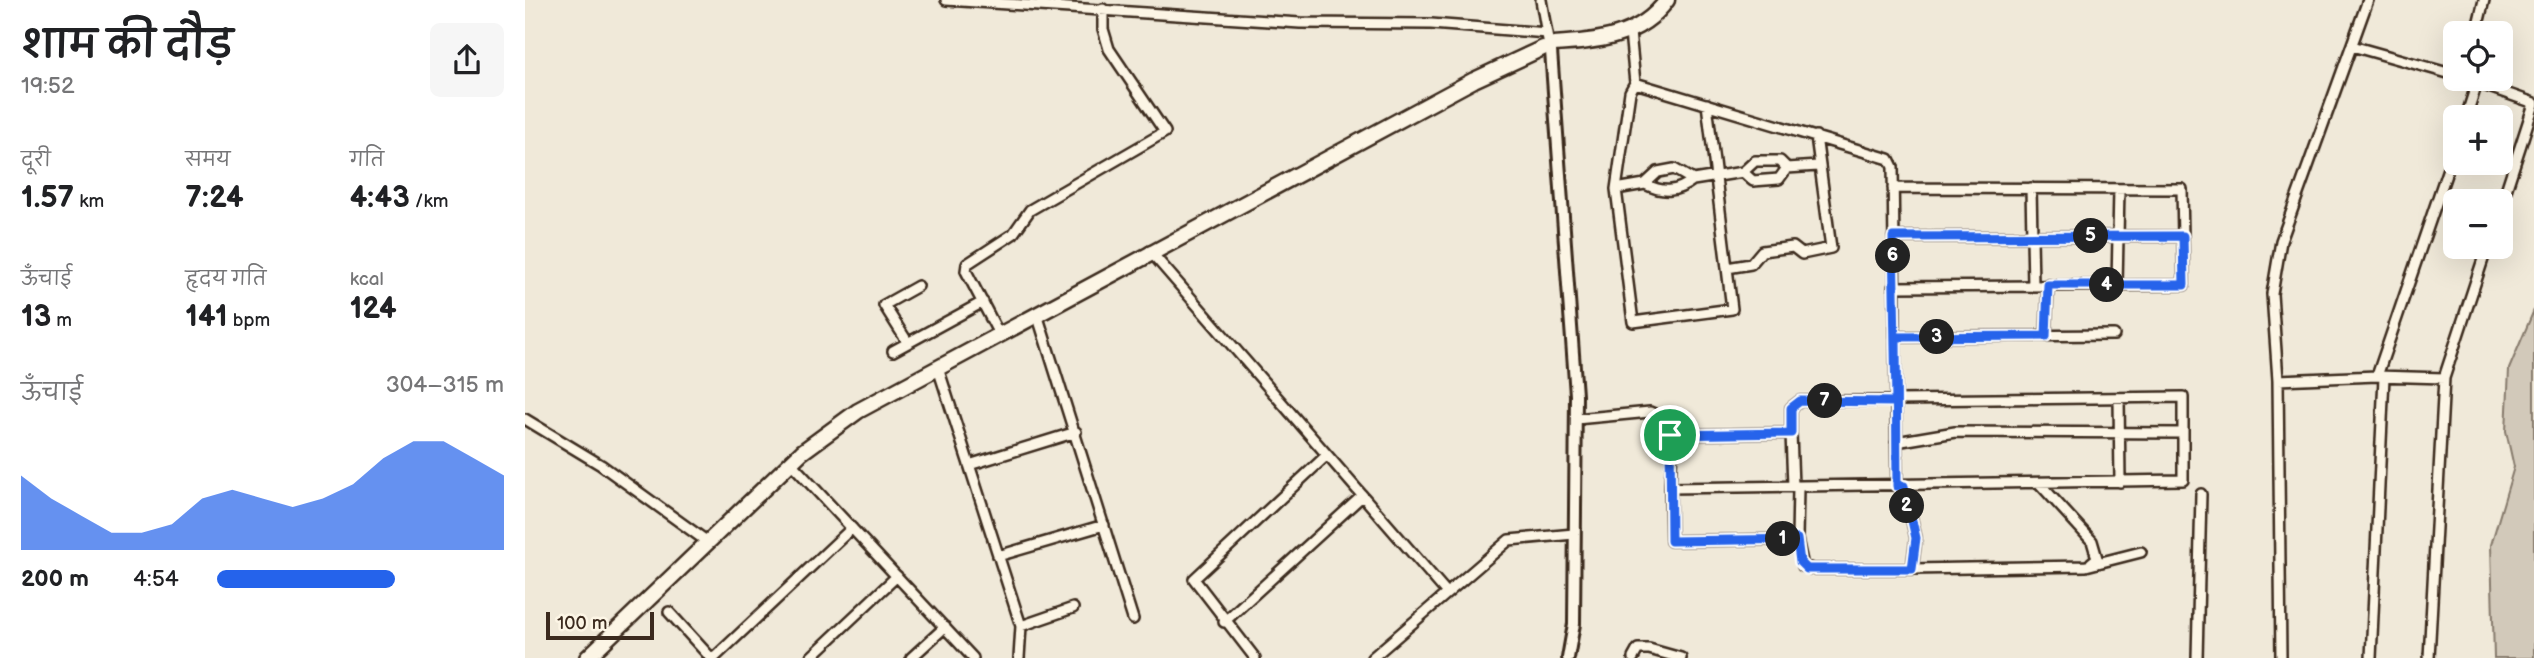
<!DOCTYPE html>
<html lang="hi">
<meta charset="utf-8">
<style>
body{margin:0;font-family:"Balsamiq Sans","Playpen Sans Deva",sans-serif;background:#f6f6f6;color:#202124;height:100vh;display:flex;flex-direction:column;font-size:26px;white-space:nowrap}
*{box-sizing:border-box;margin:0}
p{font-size:23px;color:#757577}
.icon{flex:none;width:38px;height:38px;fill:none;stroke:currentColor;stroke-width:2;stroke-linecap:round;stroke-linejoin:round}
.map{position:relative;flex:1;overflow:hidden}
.side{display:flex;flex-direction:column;background:#fff;width:525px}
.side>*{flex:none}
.fabs{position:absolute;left:1918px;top:21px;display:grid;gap:14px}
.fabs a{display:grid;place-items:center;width:70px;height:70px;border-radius:10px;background:#fff;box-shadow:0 7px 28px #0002;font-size:35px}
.scale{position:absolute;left:21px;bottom:18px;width:108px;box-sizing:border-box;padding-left:7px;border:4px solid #3b2a1e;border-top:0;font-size:19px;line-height:24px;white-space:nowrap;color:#3b2a1e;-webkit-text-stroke:5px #fcf5e5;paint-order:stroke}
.pin{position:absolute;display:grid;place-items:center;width:60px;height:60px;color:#fff;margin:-30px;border:4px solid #fff;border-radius:50%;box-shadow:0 2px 7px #0007}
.km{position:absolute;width:35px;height:35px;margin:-18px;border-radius:50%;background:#222;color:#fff;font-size:19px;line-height:35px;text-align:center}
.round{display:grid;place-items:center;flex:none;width:74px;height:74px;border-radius:10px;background:#f6f6f6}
.summary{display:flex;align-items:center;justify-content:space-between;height:119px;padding:0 21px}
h1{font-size:38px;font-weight:600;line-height:52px}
.figures{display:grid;grid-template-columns:repeat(3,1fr);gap:10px;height:119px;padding:7px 21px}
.figures div{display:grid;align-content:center}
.figures b{font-size:30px;font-weight:600}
.figures small{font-size:19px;font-weight:400}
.figures p{font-size:19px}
.chart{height:196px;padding:14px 21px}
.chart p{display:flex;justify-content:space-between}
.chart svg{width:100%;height:126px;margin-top:7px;fill:#2563eb;opacity:.7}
ul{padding:0 21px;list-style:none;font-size:23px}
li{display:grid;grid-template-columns:112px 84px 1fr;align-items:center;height:52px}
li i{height:18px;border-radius:9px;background:#2563eb}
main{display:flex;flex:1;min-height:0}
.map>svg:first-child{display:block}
.green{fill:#d2c9ba;stroke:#867a6c;stroke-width:2}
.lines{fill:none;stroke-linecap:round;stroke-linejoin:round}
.minor-casing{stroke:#3b2a1e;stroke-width:14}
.tertiary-casing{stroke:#3b2a1e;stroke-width:16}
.primary-casing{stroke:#3b2a1e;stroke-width:19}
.minor{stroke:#fcf5e5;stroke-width:9}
.tertiary{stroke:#fcf5e5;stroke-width:10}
.primary{stroke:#fcf5e5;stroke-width:14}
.route-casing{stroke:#fff;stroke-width:14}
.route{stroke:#2563eb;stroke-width:9}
</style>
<main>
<section class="side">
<div class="summary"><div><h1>शाम की दौड़</h1><p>19:52</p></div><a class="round"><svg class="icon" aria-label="share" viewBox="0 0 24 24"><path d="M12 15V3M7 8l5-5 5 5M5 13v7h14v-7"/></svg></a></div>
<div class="figures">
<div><p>दूरी</p><b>1.57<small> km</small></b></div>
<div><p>समय</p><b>7:24</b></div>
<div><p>गति</p><b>4:43<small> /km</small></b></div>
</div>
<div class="figures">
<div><p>ऊँचाई</p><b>13<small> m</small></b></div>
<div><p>हृदय गति</p><b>141<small> bpm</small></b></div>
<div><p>kcal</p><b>124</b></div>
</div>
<div class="chart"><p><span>ऊँचाई</span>304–315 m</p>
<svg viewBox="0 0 160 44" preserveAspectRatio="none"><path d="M0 44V18L10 26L20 32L30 38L40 38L50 35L60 26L70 23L80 26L90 29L100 26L110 21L120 12L130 6L140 6L150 12L160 18V44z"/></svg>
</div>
<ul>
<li><b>200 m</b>4:54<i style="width:62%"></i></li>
</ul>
</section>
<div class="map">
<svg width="2009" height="658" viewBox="0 0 2009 658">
<rect width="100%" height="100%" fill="#f0e9d9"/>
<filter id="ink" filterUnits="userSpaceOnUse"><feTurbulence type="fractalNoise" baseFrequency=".0143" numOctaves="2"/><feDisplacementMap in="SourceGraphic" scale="14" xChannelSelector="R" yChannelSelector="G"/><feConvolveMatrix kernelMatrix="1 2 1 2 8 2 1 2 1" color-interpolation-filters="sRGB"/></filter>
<g filter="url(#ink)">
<path class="green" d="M2009,310V658H1969L1966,545L1989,467L1981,431L1984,369Z"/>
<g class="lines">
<defs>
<path id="minor" d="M421,0L775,23L906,24L1022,33
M1016,0L1023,40
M1843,0L1756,241L1747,294L1753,380L1852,376
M1105,32L1110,83L1364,159L1368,167L1372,486
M1951,33L1959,0
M1827,46L1930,75
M1941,79L2009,103
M1110,83L1105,92L1091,189L1108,322L1207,309L1182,104
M1941,117L1952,83
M1930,148L1852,376L1919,378L1962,247
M1218,172L1228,181L1254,179L1262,168
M1120,184C1138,193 1151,193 1168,180
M1506,188L1508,286
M1091,189L1120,184L1133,172L1149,169L1168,180L1218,172L1230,161H1255L1262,168L1293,166
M1976,206L2009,104
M1368,237L1658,236
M625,251L922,593
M1202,268L1226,264L1237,251L1268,247L1277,254L1306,248L1291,136
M1592,285L1594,189
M1368,287L1659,285L1657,189L1368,188
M512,314L608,619
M475,336L441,271L442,264L488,234L505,210L640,132L584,49L578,29V9
M1521,336L1523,285
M1371,337L1589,335
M383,343L359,305L393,286
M368,351L458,302
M413,368L496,626L494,658
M1753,380L1756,658
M1594,398L1595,482
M0,419L76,465L184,543
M1051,419L1125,412C1155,423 1145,463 1145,488L1658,480V397L1275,401L1266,408V433L1145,435
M1266,433L1268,486
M1371,442L1430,432L1658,433
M266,463L448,658
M444,465L551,432
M1514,483L1567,541L1572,558L1566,563
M1379,486L1391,538L1387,569L1561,566L1616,552
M1273,487L1272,539L1278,566L1287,569H1387
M1145,488L1146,541L1272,539
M473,556L579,525
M144,612L186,658
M699,622L837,496
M496,626L548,608
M189,658L327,528
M285,658L372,576
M386,658L420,627
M730,658L669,579L802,455
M847,658L984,540L1049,534
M1108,658L1113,649H1124L1156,658
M1672,658L1676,494
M1846,658L1859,377
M1904,658L1919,378"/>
<path id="tertiary" d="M1026,51L1051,395L1049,624L1043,658"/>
<path id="primary" d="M1029,44C1072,41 1115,38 1142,0
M62,658L277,452L333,411L949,80L1018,48"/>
</defs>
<use href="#minor" class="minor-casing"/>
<use href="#tertiary" class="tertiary-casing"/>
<use href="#primary" class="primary-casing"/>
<use href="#minor" class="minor"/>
<use href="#tertiary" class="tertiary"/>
<use href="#primary" class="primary"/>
</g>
</g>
<g class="lines" filter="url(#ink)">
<defs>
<path id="route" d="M1145,435L1146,541L1272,539L1275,562L1282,569H1387L1391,538L1379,486H1372L1371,337L1521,336L1523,285H1659L1658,236L1368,237L1371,402L1275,401L1266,408V433L1145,435"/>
</defs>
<use href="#route" class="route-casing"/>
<use href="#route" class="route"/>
</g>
</svg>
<div class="fabs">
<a><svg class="icon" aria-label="locate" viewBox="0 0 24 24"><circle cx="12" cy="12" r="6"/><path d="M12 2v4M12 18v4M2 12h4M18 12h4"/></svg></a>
<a>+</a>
<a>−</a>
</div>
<div class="scale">100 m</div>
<div class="pin" style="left:1145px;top:435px;background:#1e9e55"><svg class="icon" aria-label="arrive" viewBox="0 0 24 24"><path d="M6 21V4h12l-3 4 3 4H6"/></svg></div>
<b class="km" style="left:1258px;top:539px">1</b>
<b class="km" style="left:1382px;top:506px">2</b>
<b class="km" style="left:1412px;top:337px">3</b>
<b class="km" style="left:1582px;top:285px">4</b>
<b class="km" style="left:1566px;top:236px">5</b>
<b class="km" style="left:1368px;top:256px">6</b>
<b class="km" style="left:1300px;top:401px">7</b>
</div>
</main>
